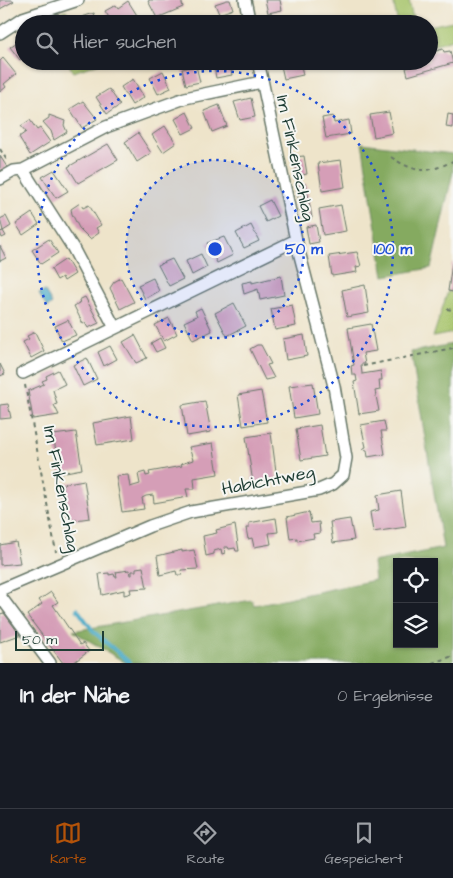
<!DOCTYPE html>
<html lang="de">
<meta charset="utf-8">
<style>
:root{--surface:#171b24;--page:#20242c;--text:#f1f3f6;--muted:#9ea1a6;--line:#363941;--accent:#b45309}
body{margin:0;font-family:"Architects Daughter",sans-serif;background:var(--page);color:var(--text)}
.controls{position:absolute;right:15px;bottom:15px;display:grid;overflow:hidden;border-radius:0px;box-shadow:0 1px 4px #0004}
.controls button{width:45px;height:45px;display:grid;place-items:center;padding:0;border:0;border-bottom:1px solid var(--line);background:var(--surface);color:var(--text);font:25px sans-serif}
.scale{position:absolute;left:15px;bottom:12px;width:89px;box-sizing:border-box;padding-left:5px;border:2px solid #1f3d34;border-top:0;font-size:14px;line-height:18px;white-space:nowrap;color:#1f3d34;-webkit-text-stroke:4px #f6f6f2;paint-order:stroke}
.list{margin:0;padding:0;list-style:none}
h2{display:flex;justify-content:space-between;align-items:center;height:65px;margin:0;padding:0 20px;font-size:21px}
h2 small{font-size:16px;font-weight:400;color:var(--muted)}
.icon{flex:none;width:28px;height:28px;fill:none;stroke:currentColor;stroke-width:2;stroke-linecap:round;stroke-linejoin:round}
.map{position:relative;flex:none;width:453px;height:663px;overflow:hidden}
.search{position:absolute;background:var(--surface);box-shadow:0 1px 4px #0004;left:15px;right:15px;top:15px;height:55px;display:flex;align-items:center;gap:12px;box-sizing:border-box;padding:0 18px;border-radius:28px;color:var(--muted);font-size:19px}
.sheet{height:145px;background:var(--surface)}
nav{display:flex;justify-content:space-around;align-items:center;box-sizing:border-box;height:70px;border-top:1px solid var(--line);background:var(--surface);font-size:14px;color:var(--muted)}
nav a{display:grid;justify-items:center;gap:2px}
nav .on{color:var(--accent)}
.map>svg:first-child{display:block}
.green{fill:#a7c46c;stroke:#638050}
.forest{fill:#85aa60;stroke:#52744a;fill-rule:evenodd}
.water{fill:#48aac7;stroke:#34747e}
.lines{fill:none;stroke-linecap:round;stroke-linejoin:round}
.stream{stroke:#48aac7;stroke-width:4}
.building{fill:#d59eb7}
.street-casing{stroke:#677768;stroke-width:14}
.path{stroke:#677768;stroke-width:2;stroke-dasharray:4 4;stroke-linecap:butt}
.street{stroke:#fff;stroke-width:11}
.ring{fill:none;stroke:#1d4ed8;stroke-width:2.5;stroke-dasharray:2.5 5}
.labels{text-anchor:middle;stroke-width:4;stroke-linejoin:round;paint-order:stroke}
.street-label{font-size:18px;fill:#1f3d34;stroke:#f6f6f2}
.centre{fill:#1d4ed8;stroke:#f6f6f2;stroke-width:2.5}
.ring-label{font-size:15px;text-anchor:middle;font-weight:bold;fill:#1d4ed8;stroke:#f6f6f2;stroke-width:4;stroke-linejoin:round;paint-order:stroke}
</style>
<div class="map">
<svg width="453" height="663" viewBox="0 0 453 663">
<rect width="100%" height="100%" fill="#f6f6f2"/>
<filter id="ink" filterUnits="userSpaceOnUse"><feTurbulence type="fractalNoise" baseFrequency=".02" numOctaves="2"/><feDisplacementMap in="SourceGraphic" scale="10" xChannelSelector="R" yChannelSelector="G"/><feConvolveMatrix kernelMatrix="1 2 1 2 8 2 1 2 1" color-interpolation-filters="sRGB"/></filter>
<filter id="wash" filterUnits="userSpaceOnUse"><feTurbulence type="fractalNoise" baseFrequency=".0096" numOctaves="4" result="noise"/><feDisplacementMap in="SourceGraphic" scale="20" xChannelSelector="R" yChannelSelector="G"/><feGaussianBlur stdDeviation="1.12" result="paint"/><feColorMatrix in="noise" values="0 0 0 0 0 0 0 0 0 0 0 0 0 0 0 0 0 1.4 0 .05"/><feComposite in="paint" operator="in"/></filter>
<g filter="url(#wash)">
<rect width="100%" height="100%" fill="#eee4ca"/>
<path class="green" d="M393,0H409L414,24H398Z
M66,10L75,24H43L40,19Z
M453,21V39L429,46V26Z
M67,61H99L100,63L73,72Z
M448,291L453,292V333L433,337Z"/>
<path class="forest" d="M362,143L453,154V172L431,268L384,276Z
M453,344V663H126L73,631L252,600L254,605L375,580L373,562L443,548L411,352ZM397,562H434V644H397Z"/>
<path class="water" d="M45,291L52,304L47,308L39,294Z"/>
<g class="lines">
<path class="stream" d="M77,609L94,632L130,663"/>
</g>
<g id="blocks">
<path class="building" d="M0,0H13L14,1L0,9Z
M150,0H181L183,7L157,18L148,1Z
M227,0H230L233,9L219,14L215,4Z
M265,0H280L282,10L268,13Z
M128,1L140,20L134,24H113L105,11L116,5L118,8Z
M94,13L97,24H84L82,17Z
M224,20L225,24H214V22Z
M24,37V57L20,60L10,47Z
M443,49L444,52L450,51L453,63L408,76L406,68L429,61V53Z
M3,58L16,74L4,84L6,87L0,92V61Z
M213,61H229L232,75L216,78Z
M280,61H300L303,75L284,79Z
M196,66L200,82L186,85L182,69Z
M163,71L171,88L158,94L150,78Z
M133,79L144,97L132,105L121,87Z
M109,89L120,105L107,114L96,97Z
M251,98L255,117L240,120L234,102Z
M83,101L97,119L82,128L70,109Z
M219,105L227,126L212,132L204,111Z
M187,112L195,128L183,134L175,119Z
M389,112L393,133L374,137L370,115Z
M448,114L453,115V128L446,127Z
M49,115L65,121L64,125L67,132L54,140L51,131L43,122L49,118Z
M333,116L334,123L349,120L351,134L326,138L322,118Z
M30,120L37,130L40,128L50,142L30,155L19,137L26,132L21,126Z
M165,126L176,143L163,152L152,135Z
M138,133L151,153L137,162L125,142Z
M108,144L118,160L78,183L68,167Z
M0,156L7,167L0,171Z
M304,156L307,174L297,176L294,157Z
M341,160L345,187L322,191L318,163Z
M54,170L68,191L56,198L42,177Z
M306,184L312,218L302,220L296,186Z
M270,200L278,216L266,222L258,206Z
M80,203L83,208L89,205L101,225L96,228L99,233L90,239L79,228L72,214L71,209Z
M341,205L346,231L323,235L319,209Z
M32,213L39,224L23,235L16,224Z
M6,216L11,226L3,231L0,219Z
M251,225L259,241L244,248L236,233Z
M316,225L319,242L309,244L306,227Z
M3,231L6,236L2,238L0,232Z
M224,237L233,255L217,263L207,243Z
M49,239L58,253L41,264L32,250Z
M0,246L6,258L0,261Z
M357,252L361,266L356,267L357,272L332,276L329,256Z
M201,254L207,267L192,275L186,261Z
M66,259L75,274L64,281L62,277L57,280L51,269Z
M172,259L183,279L169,286L158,265Z
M452,263H453V292L448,291Z
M281,276L284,295L260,300L258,289L244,294L242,283L252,281V283Z
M121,278L134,302L120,309L110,288L114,282Z
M153,278L159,291L145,299L138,285Z
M365,285L369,313L347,317L342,290Z
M85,297L99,323L88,328L85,323L83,324L74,306L80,303L79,300Z
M234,303L246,326L227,336L215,313Z
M292,305L296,326L275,330L271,309Z
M201,308L212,331L193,340L184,322L197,316L195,311Z
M169,318L177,334L164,341L155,325Z
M68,320L76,335L62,341L55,326Z
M371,324L376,351L363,353L365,364H361L362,374L381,371L382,380H379L380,390L375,391L379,411L359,414L354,382L357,381L356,375H352L351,366L354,365L348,328Z
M35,332L44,351L31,358L23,342L29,339L27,336Z
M135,335L147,358L136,363L123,342Z
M304,335L307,356L286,360L283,339Z
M160,338L165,348L156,352L151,343Z
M257,345H261L271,364L267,365L274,378L265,380L250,349Z
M110,346L117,359L104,366L98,352Z
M87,358L97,379L83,386L73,365Z
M0,364L5,374L0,376Z
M58,370L65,384L53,390L57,404L54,405L59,415L33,419L28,391L44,384L42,381L47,379L46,376Z
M313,383L318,414L294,418L289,386Z
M261,391L267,422L243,426L238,395Z
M205,401L211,432L187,436L182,405Z
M8,404L11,418L0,419V405Z
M131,416L134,439L97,445L93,423Z
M384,421L386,431H381L385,454L368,457L367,450L362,449L366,447L361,425Z
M320,425L325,456L301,460L296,429Z
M76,432L82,469L60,473L53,435Z
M271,433L277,479L253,483L246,437Z
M213,443L218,474L194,478L195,489H186L188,497L154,503L153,495L146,496L142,498L144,509L122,512L116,476L128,475L130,487L140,484L138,474L145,472L146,476L150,475L149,472L182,466L181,464L193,460L189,447Z
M84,480L90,518L68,521L62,484Z
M401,491L406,527L373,532L370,512L379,510L377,495Z
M309,512L311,523L319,522L320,533L313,534L314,538L297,541V538L290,539L287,517Z
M276,518L278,532L269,533L271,544L254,547L252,538L248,539L246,528H249V523Z
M350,519L354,540L333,543L330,522Z
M235,525L239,551H236L235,548L229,549L228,547H224L225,553L222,554L221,549L214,551V554L206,556L203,536L217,533L216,530Z
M16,542L20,563L0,565V545Z
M182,550V552L194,550L198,569L181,570L182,575H177L176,571L160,575L157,556Z
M143,567L147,588L130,589L131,593L128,594L124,595V590L102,595L99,574L109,573V575L114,574L115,577H117L116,572L129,570L130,575H132V571H136V568Z
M51,592L58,602L53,605L80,645L83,643L89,651L73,663H63L27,615L42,604L39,600Z
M4,613L20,635L0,642V614Z"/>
</g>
</g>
<g filter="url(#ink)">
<use href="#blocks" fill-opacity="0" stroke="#677768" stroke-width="1"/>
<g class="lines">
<g class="street-casing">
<path id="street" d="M245,0L250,24
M0,33L23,18L78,0
M23,170L106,127L185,98L262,82
M0,179L14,171L23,170L73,248L115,328
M23,373L296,240
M0,590L150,526L191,512L319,490L333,484L343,475L346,458L334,386L296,240L258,61
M0,596L50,663"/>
</g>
<path class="path" d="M0,149L8,162
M391,157C415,173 427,174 453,161
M447,309L453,310
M363,366L453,348
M25,385L56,552
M432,663L453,656"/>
<use href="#street" class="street"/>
</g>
</g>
<circle cx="215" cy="249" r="89" fill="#1d4ed8" fill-opacity=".12"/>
<g class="ring">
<circle cx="215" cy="249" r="89"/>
<circle cx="215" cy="249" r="178"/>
</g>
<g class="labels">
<g class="street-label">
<text transform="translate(296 158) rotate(78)" y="6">Im Finkenschlag</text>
<text transform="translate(268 480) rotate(-11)" y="6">Habichtweg</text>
<text transform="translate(62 489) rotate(79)" y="6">Im Finkenschlag</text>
</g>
</g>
<circle cx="215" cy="249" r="8" class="centre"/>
<g class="ring-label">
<text x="304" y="254">50 m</text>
<text x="393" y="254">100 m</text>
</g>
</svg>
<div class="controls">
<button><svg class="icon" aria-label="locate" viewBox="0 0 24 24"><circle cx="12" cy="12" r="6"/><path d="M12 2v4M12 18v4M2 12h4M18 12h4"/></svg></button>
<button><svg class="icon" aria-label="layers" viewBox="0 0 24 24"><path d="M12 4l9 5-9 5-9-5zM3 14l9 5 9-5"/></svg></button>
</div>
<div class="scale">50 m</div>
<div class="search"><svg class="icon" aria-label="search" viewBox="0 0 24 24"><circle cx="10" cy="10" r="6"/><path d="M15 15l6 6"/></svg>Hier suchen</div>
</div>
<section class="sheet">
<h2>In der Nähe<small>0 Ergebnisse</small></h2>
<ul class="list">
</ul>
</section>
<nav>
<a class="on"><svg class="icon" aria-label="map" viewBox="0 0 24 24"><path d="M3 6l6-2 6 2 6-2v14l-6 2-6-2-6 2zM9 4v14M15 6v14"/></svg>Karte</a>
<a><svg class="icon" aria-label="directions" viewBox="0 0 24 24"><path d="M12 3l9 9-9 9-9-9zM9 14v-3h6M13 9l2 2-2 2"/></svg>Route</a>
<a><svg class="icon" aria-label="saved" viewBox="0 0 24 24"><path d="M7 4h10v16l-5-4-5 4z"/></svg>Gespeichert</a>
</nav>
